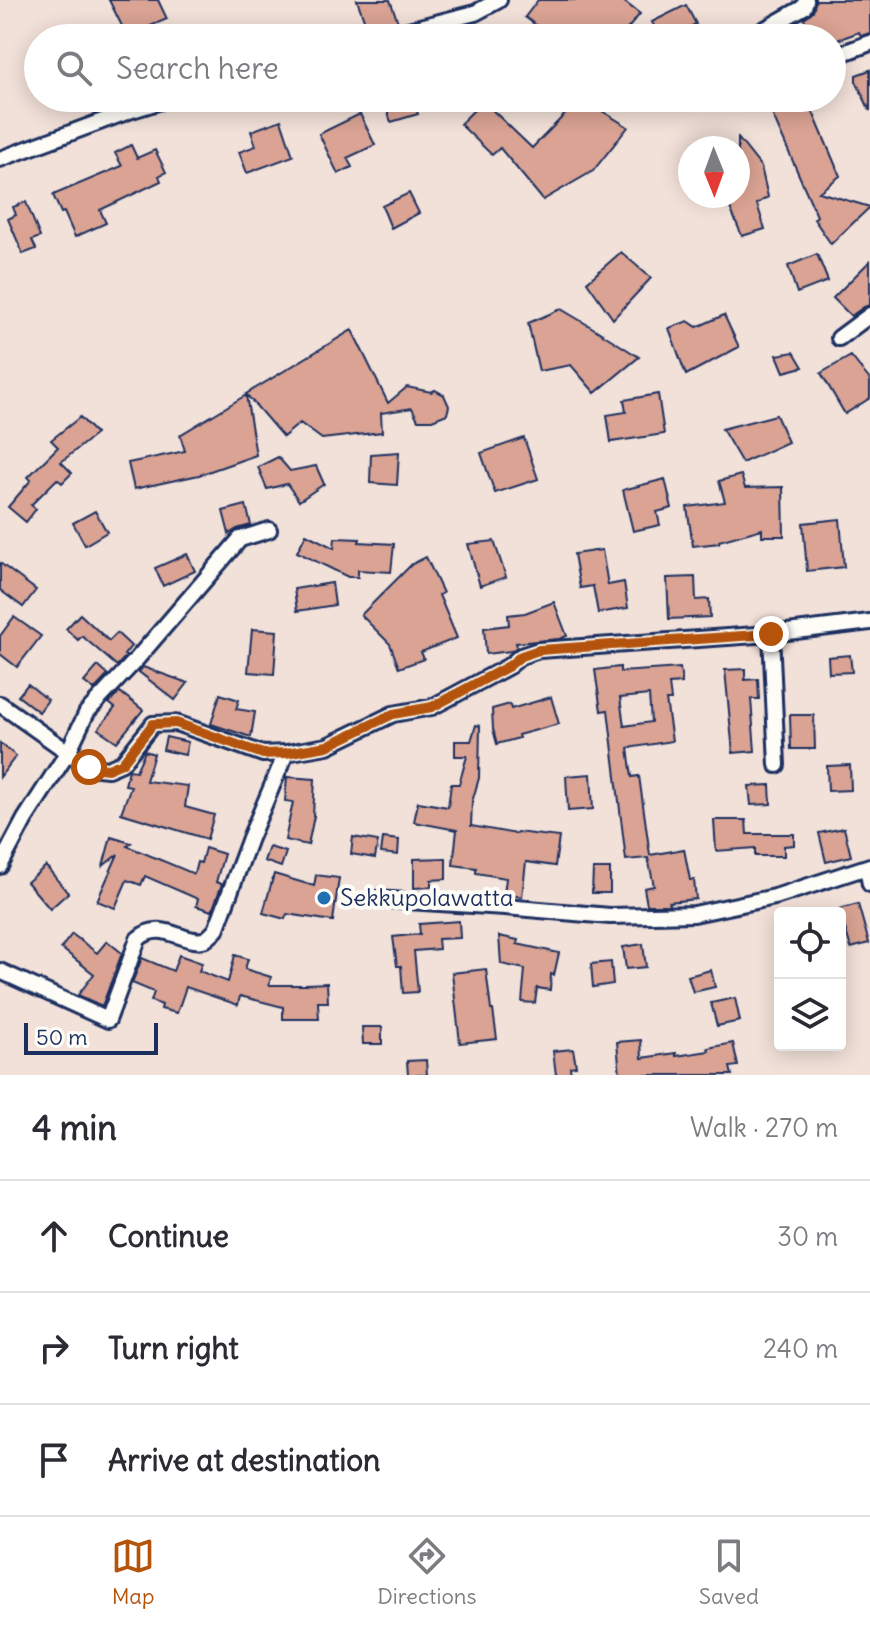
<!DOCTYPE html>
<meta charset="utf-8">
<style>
:root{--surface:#fff;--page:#f7f7f7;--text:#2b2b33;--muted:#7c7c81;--line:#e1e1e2;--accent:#b45309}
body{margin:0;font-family:Delius,sans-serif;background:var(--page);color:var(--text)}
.controls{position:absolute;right:24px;bottom:24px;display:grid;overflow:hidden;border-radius:8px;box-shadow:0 4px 20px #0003}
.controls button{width:72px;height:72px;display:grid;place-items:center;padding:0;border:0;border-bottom:2px solid var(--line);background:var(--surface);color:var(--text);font:40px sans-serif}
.compass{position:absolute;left:678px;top:136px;width:72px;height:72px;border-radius:50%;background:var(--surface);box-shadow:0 4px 20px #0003;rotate:179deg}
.scale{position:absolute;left:24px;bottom:20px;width:134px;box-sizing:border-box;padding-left:8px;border:4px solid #1b2f5e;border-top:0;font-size:22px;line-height:28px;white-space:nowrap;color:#1b2f5e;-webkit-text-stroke:6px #fdfcf7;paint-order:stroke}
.stop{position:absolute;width:24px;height:24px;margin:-18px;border:6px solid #b45309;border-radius:50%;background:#fff}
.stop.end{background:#b45309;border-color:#fff;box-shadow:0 2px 8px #0008}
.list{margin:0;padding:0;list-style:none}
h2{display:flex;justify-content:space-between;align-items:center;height:104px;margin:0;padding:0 32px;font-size:34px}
h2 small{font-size:26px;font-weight:400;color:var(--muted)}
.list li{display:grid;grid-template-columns:52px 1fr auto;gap:24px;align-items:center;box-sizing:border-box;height:112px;padding:0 32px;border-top:2px solid var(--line)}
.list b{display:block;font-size:30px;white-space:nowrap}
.list em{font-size:26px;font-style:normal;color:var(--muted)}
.icon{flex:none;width:44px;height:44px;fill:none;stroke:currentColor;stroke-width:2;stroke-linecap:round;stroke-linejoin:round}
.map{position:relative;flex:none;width:870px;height:1075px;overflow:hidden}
.search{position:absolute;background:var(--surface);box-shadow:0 4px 20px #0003;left:24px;right:24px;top:24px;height:88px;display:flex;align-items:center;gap:20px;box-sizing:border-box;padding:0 28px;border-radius:44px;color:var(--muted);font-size:30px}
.sheet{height:440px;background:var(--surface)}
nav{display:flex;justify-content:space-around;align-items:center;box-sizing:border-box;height:112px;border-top:2px solid var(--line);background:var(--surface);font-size:22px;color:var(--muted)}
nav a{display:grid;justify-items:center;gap:4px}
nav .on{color:var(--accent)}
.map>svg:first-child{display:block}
.building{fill:#daa393;stroke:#1b2f5e;stroke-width:2;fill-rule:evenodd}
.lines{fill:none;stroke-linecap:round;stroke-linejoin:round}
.minor-casing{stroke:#1b2f5e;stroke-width:20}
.minor{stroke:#fdfcf7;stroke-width:14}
.route{stroke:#b45309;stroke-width:10}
.poi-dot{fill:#1f6fb2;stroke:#fdfcf7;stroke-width:3}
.labels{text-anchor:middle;stroke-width:8;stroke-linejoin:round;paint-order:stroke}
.poi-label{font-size:24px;fill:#1b2f5e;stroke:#fdfcf7;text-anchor:start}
</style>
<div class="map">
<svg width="870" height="1075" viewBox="0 0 870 1075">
<rect width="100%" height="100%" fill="#f2e1d9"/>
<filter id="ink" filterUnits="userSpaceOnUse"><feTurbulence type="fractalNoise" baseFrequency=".0125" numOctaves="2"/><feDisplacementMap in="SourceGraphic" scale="16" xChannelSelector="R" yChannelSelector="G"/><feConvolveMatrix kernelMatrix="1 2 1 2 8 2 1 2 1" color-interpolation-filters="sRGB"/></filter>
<g filter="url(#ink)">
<path class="building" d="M109,0H158L167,19L127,36Z
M357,0H390L398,22L375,28L369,33Z
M538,0H622L640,14L620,38H553L525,17Z
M816,0H870V33L861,36L859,32L832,42V38H812L804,18L813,11Z
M686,5L696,24L667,38H660L652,22Z
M870,70V111L856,81V75Z
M383,98H413L418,114L391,122Z
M581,98L628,127L593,171L543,200L500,148L492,155L460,124L483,101L532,148Z
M765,98H807L840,176L819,192L870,207L831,244L814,219L817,216Z
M360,114L375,145L347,158L352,167L338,174L319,134Z
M281,120L293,156L247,173L239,152L256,146L251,131Z
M738,138L761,167L768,197L757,204L765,229L742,236L725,196H738Z
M131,145L137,158L155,150L166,172L159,176L161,181L100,210L106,223L75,237L64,212L61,213L53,195L122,166L115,153Z
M409,193L419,213L391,228L382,206Z
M26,202L40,237L32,240L36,249L23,254L8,219L16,215L13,207Z
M621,252L651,278L613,319L587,282Z
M817,254L828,281L797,293L788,266Z
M870,261V305L864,307L851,316L833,298Z
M561,309L593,328L639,357L595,393L571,365L539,371L528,323Z
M724,315L739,347L686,375L669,328L688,321L697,327Z
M352,330L388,403L407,387L431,392L435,390L444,395L449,406L447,414L432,420H418L412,408L381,413L382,432L322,439L300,423L283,437L246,394Z
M794,352L803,367L784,372L777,355Z
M851,356L870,380V398L845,414L821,373Z
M658,394L664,434L611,442L607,415L626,412L624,400Z
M246,395L256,455L199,475L134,489L128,463L185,451L180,435Z
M776,415L788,442L742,463L722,429Z
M80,417L96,434L61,462L72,473L62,483L57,479L31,505L36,509L26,522L8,507L31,480L28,477L58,447L51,440Z
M524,438L538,479L495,493L481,453Z
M399,452L397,485L370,483L371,454Z
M278,457L290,471L316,466L324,484L299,501L287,484L267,489L258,467Z
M741,475L745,488L783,487L784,536H762V529L719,541V543L693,546L687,507L725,502L719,481Z
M665,479L672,508L657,512L660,525L633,531L623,490Z
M246,505L251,525L237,529L229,534L223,511Z
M95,511L107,532L85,545L73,523Z
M840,519L844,567L807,571L803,523Z
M306,534L334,548L335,538L360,539L359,542L394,544L391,572L358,570V577H348L297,552Z
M494,541L506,577L480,586L468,544Z
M602,550L608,585L624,582L628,608L598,613L593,586L580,588L574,554Z
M187,554L195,571L163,586L155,568Z
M426,557L443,593L439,595L457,638L421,652L424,659L399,668L390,644L361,615L412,564Z
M0,563L36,590L23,607L0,590Z
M695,577L696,600L709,599L710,617L669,619L667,578Z
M332,583L335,605L297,611L294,589Z
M554,602L567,636L559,639L516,643L517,647L511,651L486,654L484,628L509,625L508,615L525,613Z
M80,614L109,641L117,633L131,646L124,655L126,656L117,666L82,636L78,640L66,629Z
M14,617L41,636L17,667L0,654V636Z
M252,629L277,631L274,674L248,672Z
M850,655L852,672L829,673L828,657Z
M98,666L108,675L94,690L84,682Z
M143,667L188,683L175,700L139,672Z
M620,667V672L680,668L682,683L669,684L671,700H666L672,741L628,748L632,777L639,776L650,855L684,849L690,880H694L696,899L669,902V905H647L644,888L654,886L648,858L626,860L608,710L601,711L595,670ZM649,695L651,722L624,726L620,698Z
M745,669V680L758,679L759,699H751L755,751L733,753L725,670Z
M28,684L48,700L39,712L18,696Z
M120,692L143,710L117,742L98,729L115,708L109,703Z
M220,694L239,700L236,709L255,712L251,737L211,724Z
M551,697L559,724L518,735L519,738L497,744L493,729L492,709L510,704L511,709Z
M790,715H814L815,749H791Z
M476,725L480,726L479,778L472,802L471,826L516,834L517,832L559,837L555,866L526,862L522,897L504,894L506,878L476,873V868L453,865L457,830L414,822L418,802L448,807L451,784H459L467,756H455V741H471Z
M166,737L188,742L185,755L163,750Z
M0,743L16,756L0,777Z
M145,751L154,754L146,781L188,786L185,807L214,815L207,839L121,813L131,786L125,785L129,770L136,771Z
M850,765L851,790L828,791L827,766Z
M591,774L593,809L568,811L566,776Z
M287,777L315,779L313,816H314L308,845L285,840L293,802L285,801Z
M770,785L771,804L751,805L749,786Z
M714,820H746L747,834H794V845L784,846V856H755V848L716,851Z
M844,828L851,856L826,862L819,833Z
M111,837L131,843L127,846L194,874L197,862L201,863L205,848L224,854L216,882L222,884L212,911L196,906L198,899L145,876L141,885L127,880L115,908L97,901L118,854L103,866Z
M353,837L378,841L375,858L351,854Z
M383,838L399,840L398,855L381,853Z
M269,847L286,852L281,867L264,861Z
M446,858V879L431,880V887L414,888V859Z
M46,866L68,893L50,909L27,882Z
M593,869H610V893H592Z
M274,874L314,886L316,875L339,878L333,921L287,914L285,919L263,913Z
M858,904L869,943L851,948L839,909Z
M459,921L460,938L438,939L439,949L414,951L418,992L403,993L401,966H397L393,937L420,934L419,924Z
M72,934L97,953L107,941L122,953L102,1006L78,995L94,974L61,948Z
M499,936L518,940L517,944L559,953L554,975L551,974L550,990L537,988L535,1003L522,1002L525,969L501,964Z
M643,944L646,967L626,969L623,947Z
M179,955L202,963L199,971L228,982L235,955L248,959L245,969L271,977L269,985H306V984L327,983L328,1002H318L319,1019H283V1007L240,996L238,1005L186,987L177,1013L161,1009L162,1005L151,1001L154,992L132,983L142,958L173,971Z
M611,962L613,984L593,987L591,964Z
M486,969L491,1010H493L497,1039L460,1043L452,973Z
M711,970L715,987L693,992L688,976Z
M735,998L740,1021L717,1026L711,1003Z
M362,1027H382V1044H363Z
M641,1040L642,1058L676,1053V1056L709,1051L708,1048L733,1043L738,1066L730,1067L732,1075H620L617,1042Z
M573,1049L576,1066L570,1067L571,1075H556L553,1051Z
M426,1060L427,1075H408L407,1061Z"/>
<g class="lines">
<g class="minor-casing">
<path id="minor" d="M753,36L804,7L806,0
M377,38L475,13L499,0
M832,57L870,43
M0,159L132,110L171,98
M839,338L870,315
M771,634L777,765
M0,704L89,767L108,769L122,763L153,724L176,723L263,754L286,753L327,746L393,714L432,707L509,666L521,656L539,650L771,634L870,622
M0,866L25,819L68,752L87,712L135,661L240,539L269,530
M867,867L870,884
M375,899L505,907L610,916L694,914L775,897L870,866
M0,971L108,1020L138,939C162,917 186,947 206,939C208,938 214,932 216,930L250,838L286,753"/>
</g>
<use href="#minor" class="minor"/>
</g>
</g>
<g class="lines" filter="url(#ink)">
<path class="route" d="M89,767L108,769L122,763L153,724L176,723L263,754L286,753L327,746L393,714L432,707L509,666L521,656L539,650L771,634"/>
</g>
<circle class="poi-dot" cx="324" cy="898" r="8"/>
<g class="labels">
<g class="poi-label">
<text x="340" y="906">Sekkupolawatta</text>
</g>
</g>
</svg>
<div class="controls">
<button><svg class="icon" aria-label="locate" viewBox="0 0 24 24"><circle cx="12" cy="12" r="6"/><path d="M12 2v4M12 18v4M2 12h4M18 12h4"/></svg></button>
<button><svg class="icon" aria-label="layers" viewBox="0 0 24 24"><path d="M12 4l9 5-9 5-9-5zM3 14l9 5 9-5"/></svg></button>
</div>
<svg class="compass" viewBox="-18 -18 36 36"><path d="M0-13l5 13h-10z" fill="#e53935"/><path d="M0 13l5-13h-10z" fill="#7c7c81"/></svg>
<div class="scale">50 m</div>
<div class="stop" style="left:89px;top:767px"></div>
<div class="stop end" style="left:771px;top:634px"></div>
<div class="search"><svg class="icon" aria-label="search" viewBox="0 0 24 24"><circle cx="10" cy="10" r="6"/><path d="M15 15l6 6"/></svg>Search here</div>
</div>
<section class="sheet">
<h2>4 min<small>Walk · 270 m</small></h2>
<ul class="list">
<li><svg class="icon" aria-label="ahead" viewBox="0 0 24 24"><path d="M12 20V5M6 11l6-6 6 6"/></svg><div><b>Continue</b></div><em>30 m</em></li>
<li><svg class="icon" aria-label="right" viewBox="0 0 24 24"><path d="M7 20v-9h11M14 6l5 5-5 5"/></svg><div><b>Turn right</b></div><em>240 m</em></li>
<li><svg class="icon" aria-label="arrive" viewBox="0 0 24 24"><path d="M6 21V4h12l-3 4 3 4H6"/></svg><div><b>Arrive at destination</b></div></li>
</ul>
</section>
<nav>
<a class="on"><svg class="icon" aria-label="map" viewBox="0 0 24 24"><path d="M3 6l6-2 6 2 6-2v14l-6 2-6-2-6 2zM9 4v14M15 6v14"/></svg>Map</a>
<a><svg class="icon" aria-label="directions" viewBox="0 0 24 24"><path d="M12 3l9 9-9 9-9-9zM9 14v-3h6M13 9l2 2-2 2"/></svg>Directions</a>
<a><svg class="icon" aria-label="saved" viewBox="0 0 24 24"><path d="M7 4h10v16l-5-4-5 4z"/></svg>Saved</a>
</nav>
